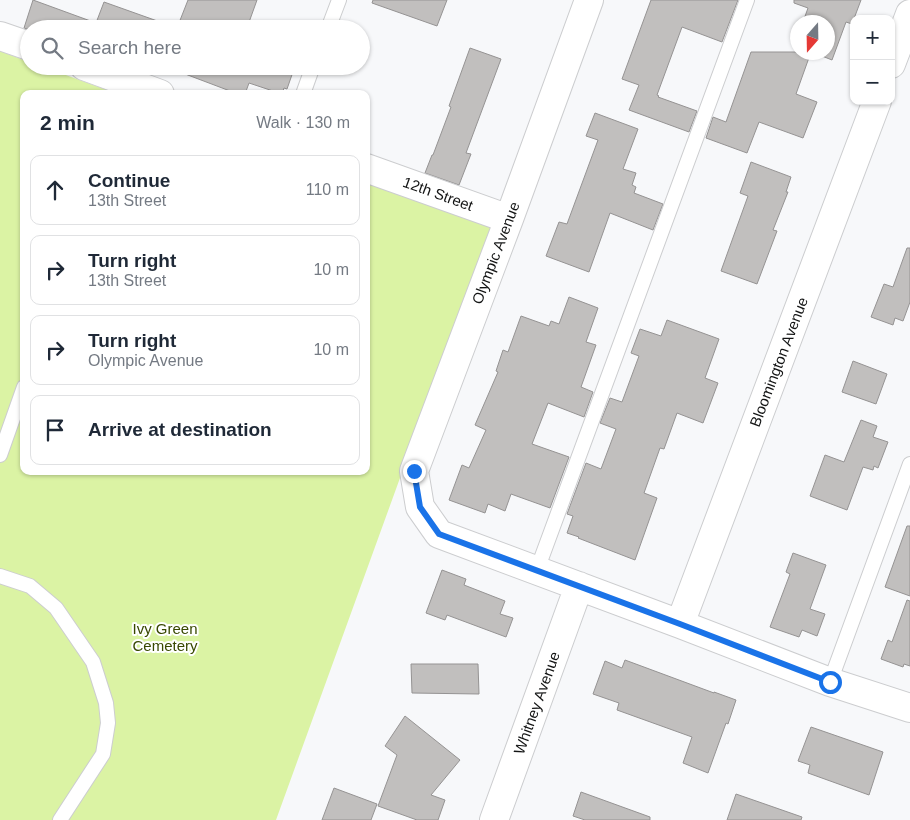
<!DOCTYPE html>
<meta charset="utf-8">
<style>
:root{--surface:#fff;--page:#f2f2f3;--text:#1f2937;--muted:#747a83;--line:#e0e1e3}
body{margin:0;font-family:Helvetica,sans-serif;background:var(--page);color:var(--text)}
.controls{position:absolute;right:15px;top:15px;display:grid;overflow:hidden;border-radius:10px;box-shadow:0 1px 4px #0004}
.controls button{width:45px;height:45px;display:grid;place-items:center;padding:0;border:0;border-bottom:1px solid var(--line);background:var(--surface);color:var(--text);font:25px sans-serif}
.compass{position:absolute;left:790px;top:15px;width:45px;height:45px;border-radius:50%;background:var(--surface);box-shadow:0 1px 4px #0004;rotate:200deg}
.stop{position:absolute;width:15px;height:15px;margin:-11px;border:4px solid #1a73e8;border-radius:50%;background:#fff}
.stop.end{background:#1a73e8;border-color:#fff;box-shadow:0 1px 5px #0008}
.list{margin:0;padding:0;list-style:none}
h2{display:flex;justify-content:space-between;align-items:center;height:65px;margin:0;padding:0 20px;font-size:21px}
h2 small{font-size:16px;font-weight:400;color:var(--muted)}
.list li{display:grid;grid-template-columns:32px 1fr auto;gap:15px;align-items:center;box-sizing:border-box;height:70px;margin:0 10px 10px;padding:0 10px;border:1px solid var(--line);border-radius:10px}
.list b{display:block;font-size:19px;white-space:nowrap}
.list p{margin:0;font-size:16px;white-space:nowrap;color:var(--muted)}
.list em{font-size:16px;font-style:normal;color:var(--muted)}
.icon{flex:none;width:28px;height:28px;fill:none;stroke:currentColor;stroke-width:2;stroke-linecap:round;stroke-linejoin:round}
.map{position:relative;flex:none;width:910px;height:820px;overflow:hidden}
.search{position:absolute;background:var(--surface);box-shadow:0 1px 4px #0004;left:20px;top:20px;width:350px;height:55px;display:flex;align-items:center;gap:12px;box-sizing:border-box;padding:0 18px;border-radius:28px;color:var(--muted);font-size:19px}
.panel{position:absolute;background:var(--surface);box-shadow:0 1px 4px #0004;left:20px;top:90px;width:350px;height:385px;border-radius:10px}
.map>svg:first-child{display:block}
.green{fill:#dbf3a4}
.building{fill:#c1bfbe;stroke:#959393}
.lines{fill:none;stroke-linecap:round;stroke-linejoin:round}
.lane-casing{stroke:#cccdcf;stroke-width:16}
.street-casing{stroke:#cccdcf;stroke-width:30}
.lane{stroke:#fff;stroke-width:14}
.street{stroke:#fff;stroke-width:28}
.route{stroke:#1a73e8;stroke-width:6}
.labels{text-anchor:middle;stroke-width:4;stroke-linejoin:round;paint-order:stroke}
.street-label{font-size:15px;fill:#131414;stroke:#fff}
.park-label{font-size:15px;fill:#384800;stroke:#fff}
</style>
<div class="map">
<svg width="910" height="820" viewBox="0 0 910 820">
<rect width="100%" height="100%" fill="#f7f8fa"/>
<path class="green" d="M0,51L29,62V66H41L118,94H24V471H366V182L491,227L276,820H0Z"/>
<path class="building" d="M33,0L96,23L104,2L177,28L188,0H257L248,25L259,28L27,29L24,28Z
M373,0H447L437,26L372,3Z
M651,0H738L722,42L682,27L657,95L659,96L658,97L697,111L689,132L629,110L639,85L622,79Z
M794,0H861L852,24L846,22L832,60L812,52H828V22H803L808,8L794,3Z
M470,48L501,59L466,153L471,154L459,185L425,173L432,155H433L451,107L449,106Z
M751,52H811L796,94L817,102L803,138L759,122L747,153L706,138L713,117L726,122Z
M164,66H295L287,89L284,88L282,94L249,83L245,94H238Z
M595,113L638,129L623,169L636,173L632,185L636,187L634,193L663,204L653,230L610,213L589,272L546,256L559,222L567,224L598,140L586,136Z
M751,162L791,177L786,192H788L773,230L777,231L757,284L721,271L748,196L740,193Z
M907,248H910V302L903,321L895,318L893,325L871,317L884,284L893,287Z
M569,297L598,308L586,342L596,345L581,387L593,392L584,417L548,403L532,444L569,457L550,508L511,494L505,511L488,504L485,513L449,500L462,465L469,468L486,430L475,425L498,372L496,371L503,350L508,352L521,316L549,326L551,321L559,324Z
M667,320L719,339L705,378L718,383L703,423L677,413L664,449L660,448L644,493L657,498L635,560L578,538L579,537L567,533L573,516L567,514L586,463L601,469L616,429L600,423L610,398L622,402L639,356L631,353L640,329L661,336Z
M853,361L887,374L876,404L842,392Z
M861,420L877,426L873,437L888,442L878,468L874,466L873,470L863,467L847,510L810,496L825,455L844,462Z
M907,526H910V596L885,587Z
M793,553L826,565L810,609L825,614L817,636L802,630L799,637L770,627L790,574L786,572Z
M442,570L466,579L464,585L505,601L500,614L513,618L506,637L447,615L445,620L426,613Z
M907,600L910,601V666L904,664L903,667L881,659L888,640L892,642Z
M625,660L714,693V692L736,700L728,724L726,723L708,773L683,763L692,737L617,710L619,703L593,694L605,661L622,668Z
M411,664H478L479,694L412,693Z
M405,716L460,760L431,795L445,800L438,820H417L378,806L397,755L385,746Z
M811,727L883,752L869,795L808,773L810,765L798,761Z
M334,788L377,804L371,820H322Z
M581,792L650,817V820H585L573,816Z
M736,794L802,817L801,820H727Z"/>
<g class="lines">
<g class="lane-casing">
<path id="lane" d="M328,29L339,0
M303,94L313,66
M0,455L24,387
M537,570L747,0
M0,576L30,586L56,608L93,662L106,703L108,723L103,754L60,820
M830,682L910,464"/>
</g>
<g class="street-casing">
<path id="street" d="M589,0L509,219L414,471L420,507L439,534L680,624L830,682L910,708
M0,36L29,46
M891,64L910,14
M84,66L160,94
M366,168L509,219
M680,624L877,101
M494,820L579,586"/>
</g>
<use href="#lane" class="lane"/>
<use href="#street" class="street"/>
</g>
<g class="lines">
<path class="route" d="M414,471L420,507L439,534L680,624L830,682"/>
</g>
<g class="labels">
<g class="street-label">
<text transform="translate(438 194) rotate(20)" y="5">12th Street</text>
<text transform="translate(496 253) rotate(-69)" y="5">Olympic Avenue</text>
<text transform="translate(779 362) rotate(-69)" y="5">Bloomington Avenue</text>
<text transform="translate(537 703) rotate(-70)" y="5">Whitney Avenue</text>
</g>
<g class="park-label">
<text x="165" y="634">Ivy Green<tspan x="165" dy="17">Cemetery</tspan></text>
</g>
</g>
</svg>
<div class="controls">
<button>+</button>
<button>−</button>
</div>
<svg class="compass" viewBox="-18 -18 36 36"><path d="M0-13l5 13h-10z" fill="#e53935"/><path d="M0 13l5-13h-10z" fill="#747a83"/></svg>
<div class="stop" style="left:830px;top:682px"></div>
<div class="stop end" style="left:414px;top:471px"></div>
<div class="search"><svg class="icon" aria-label="search" viewBox="0 0 24 24"><circle cx="10" cy="10" r="6"/><path d="M15 15l6 6"/></svg>Search here</div>
<section class="panel">
<h2>2 min<small>Walk · 130 m</small></h2>
<ul class="list">
<li><svg class="icon" aria-label="ahead" viewBox="0 0 24 24"><path d="M12 20V5M6 11l6-6 6 6"/></svg><div><b>Continue</b><p>13th Street</p></div><em>110 m</em></li>
<li><svg class="icon" aria-label="right" viewBox="0 0 24 24"><path d="M7 20v-9h11M14 6l5 5-5 5"/></svg><div><b>Turn right</b><p>13th Street</p></div><em>10 m</em></li>
<li><svg class="icon" aria-label="right" viewBox="0 0 24 24"><path d="M7 20v-9h11M14 6l5 5-5 5"/></svg><div><b>Turn right</b><p>Olympic Avenue</p></div><em>10 m</em></li>
<li><svg class="icon" aria-label="arrive" viewBox="0 0 24 24"><path d="M6 21V4h12l-3 4 3 4H6"/></svg><div><b>Arrive at destination</b></div></li>
</ul>
</section>
</div>
